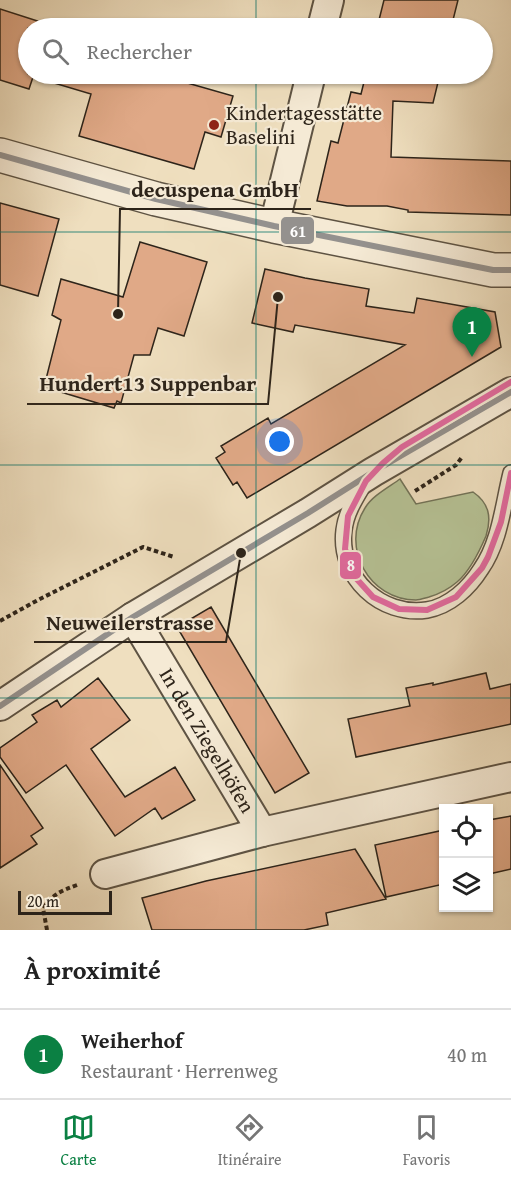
<!DOCTYPE html>
<html lang="fr">
<meta charset="utf-8">
<style>
:root{--surface:#fff;--page:#f2f2f2;--text:#222;--muted:#767676;--line:#e0e0e0;--accent:#0b8043}
body{margin:0;font-family:"Gentium Book Plus",serif;background:var(--page);color:var(--text)}
.controls{position:absolute;right:18px;bottom:18px;display:grid;overflow:hidden;border-radius:0px;box-shadow:0 2px 4px #0004}
.controls button{width:54px;height:54px;display:grid;place-items:center;padding:0;border:0;border-bottom:2px solid var(--line);background:var(--surface);color:var(--text);font:30px sans-serif}
.scale{position:absolute;left:18px;bottom:15px;width:94px;box-sizing:border-box;padding-left:6px;border:3px solid #2d241a;border-top:0;font-size:16px;line-height:21px;white-space:nowrap;color:#2d241a;-webkit-text-stroke:4px #f5ead5;paint-order:stroke}
.you{position:absolute;left:280px;top:442px;width:21px;height:21px;margin:-15px;border:4px solid #fff;border-radius:50%;background:#1a73e8;box-shadow:0 0 0 9px #1a73e833}
.badge{display:grid;place-items:center;width:39px;height:39px;border-radius:50%;background:var(--accent);color:#fff;font-size:20px;font-weight:700}
.pin{position:absolute;translate:-50% -50px;filter:drop-shadow(0 2px 3px #0008)}
.pin::after{content:'';position:absolute;top:32px;width:21px;height:18px;background:inherit;clip-path:polygon(0 0,100% 0,50% 100%)}
.list{margin:0;padding:0;list-style:none}
h2{display:flex;justify-content:space-between;align-items:center;height:78px;margin:0;padding:0 24px;font-size:26px}
h2 small{font-size:20px;font-weight:400;color:var(--muted)}
.list li{display:grid;grid-template-columns:39px 1fr auto;gap:18px;align-items:center;box-sizing:border-box;height:90px;padding:0 24px;border-top:2px solid var(--line)}
.list b{display:block;font-size:22px;white-space:nowrap}
.list p{margin:0;font-size:20px;white-space:nowrap;color:var(--muted)}
.list em{font-size:20px;font-style:normal;color:var(--muted)}
.icon{flex:none;width:33px;height:33px;fill:none;stroke:currentColor;stroke-width:2;stroke-linecap:round;stroke-linejoin:round}
.map{position:relative;flex:none;width:511px;height:930px;overflow:hidden}
.search{position:absolute;background:var(--surface);box-shadow:0 2px 4px #0004;left:18px;right:18px;top:18px;height:66px;display:flex;align-items:center;gap:15px;box-sizing:border-box;padding:0 21px;border-radius:33px;color:var(--muted);font-size:22px}
.sheet{height:168px;background:var(--surface)}
nav{display:flex;justify-content:space-around;align-items:center;box-sizing:border-box;height:84px;border-top:2px solid var(--line);background:var(--surface);font-size:16px;color:var(--muted)}
nav a{display:grid;justify-items:center;gap:3px}
nav .on{color:var(--accent)}
.map>svg:first-child{display:block}
.green{fill:#b6c295;stroke:#727358;stroke-width:1.5}
.building{fill:#e0a987;stroke:#2d241a;stroke-width:1.5}
.lines{fill:none;stroke-linecap:round;stroke-linejoin:round}
.service-casing{stroke:#5e5343;stroke-width:18}
.minor-casing{stroke:#5e5343;stroke-width:32}
.tertiary-casing{stroke:#5e5343;stroke-width:36}
.path{stroke:#2d241a;stroke-width:4;stroke-dasharray:4.5 3;stroke-linecap:butt}
.service{stroke:#f5ead5;stroke-width:15}
.minor{stroke:#f5ead5;stroke-width:28}
.tertiary{stroke:#f5ead5;stroke-width:33}
.bus-1-casing{stroke:#f5ead5;stroke-width:10}
.bus-1{stroke:#94918e;stroke-width:6}
.tram-1-casing{stroke:#f5ead5;stroke-width:10}
.tram-1{stroke:#e36aa0;stroke-width:6}
.grid{fill:none;stroke:#0f766e;stroke-width:1.5;stroke-opacity:0.55}
.poi-dot{fill:#8f2418;stroke:#f5ead5;stroke-width:2}
.labels{text-anchor:middle;stroke-width:4.5;stroke-linejoin:round;paint-order:stroke}
.poi-label{font-size:21px;fill:#2d241a;stroke:#f5ead5;text-anchor:start}
.street-label{font-size:21px;fill:#2d241a;stroke:#f5ead5}
.leader{fill:none;stroke:#2d241a;stroke-width:2}
.callout-dot{fill:#2d241a;stroke:#f5ead5;stroke-width:2}
.callout-label{font-size:22px;text-anchor:middle;font-weight:bold;fill:#2d241a;stroke:#f5ead5;stroke-width:4.5;stroke-linejoin:round;paint-order:stroke}
.line-badge{stroke:#f5ead5;stroke-width:2}
.badge-label{font-size:16px;text-anchor:middle;font-weight:bold;fill:#fff}
</style>
<div class="map">
<svg width="511" height="930" viewBox="0 0 511 930">
<rect width="100%" height="100%" fill="#efdfbf"/>
<filter id="stains"><feTurbulence type="fractalNoise" baseFrequency=".00333" numOctaves="4"/><feColorMatrix values="0 0 0 0 .2 0 0 0 0 .09 0 0 0 0 .02 0 0 0 .5 -.17"/></filter>
<radialGradient id="worn" r=".72"><stop offset=".6" stop-color="#630" stop-opacity="0"/><stop offset="1" stop-color="#630" stop-opacity=".3"/></radialGradient>
<path class="green" d="M400,479L416,504L473,492C489,503 492,517 486,536C480,550 469,572 457,582C449,589 439,594 429,597C425,598 420,600 416,600C369,600 340,547 365,508C372,496 389,487 400,479Z"/>
<path class="building" d="M384,0H458L451,28H377Z
M0,9L50,25L49,28H28V74H34L29,89L0,80Z
M45,74H156L233,96L221,137L205,132L194,169L79,136L91,94L44,80Z
M366,74H440L433,103L393,101L391,157L511,161V215L408,212V210L387,206H347L317,201L331,141L338,143L351,92L361,94Z
M0,203L59,219L38,296L0,285Z
M140,242L207,262L184,336L158,328L150,355H134L121,403L117,401L114,408L44,387L61,320L52,315L61,279L123,297Z
M265,269L305,278L369,289L366,306L414,313L417,298L495,312L501,347L247,498L237,482L233,485L216,458L225,452L221,446L268,418L271,424L405,345L295,325L293,332L252,323Z
M211,607L309,773L275,793L177,627Z
M486,673L490,689L511,684V724L356,757L348,719L410,706L406,688L433,683V685Z
M98,678L130,720L91,749L125,797L175,767L195,800L162,819L155,808L115,836L66,765L26,793L0,757V748L37,722L32,715L57,700L61,707Z
M0,765L43,828L31,836L37,844L0,868Z
M511,816V869L489,874V820Z
M444,830V884L386,897L375,845Z
M355,849L386,899L326,913L328,925L304,930H152L142,898L206,881Z"/>
<g class="lines">
<g class="service-casing">
<path id="service" d="M364,484C355,499 346,513 344,530C338,577 381,617 427,610C450,606 469,588 481,569C500,542 503,505 511,473"/>
</g>
<g class="minor-casing">
<g id="minor">
<path d="M322,28L329,0"/>
<path d="M274,226L311,74"/>
<path id="s1" d="M133,617L262,832"/>
<path d="M0,706L133,617L308,513L373,472L511,392"/>
<path d="M105,874L262,832L511,777"/>
</g>
</g>
<g class="tertiary-casing">
<path id="tertiary" d="M0,155L156,199L274,226L493,270H511"/>
</g>
<path class="path" d="M415,491L456,465L463,456
M0,621L38,600L143,547L174,557
M47,930L43,908C53,894 61,891 77,885"/>
<use href="#service" class="service"/>
<use href="#minor" class="minor"/>
<use href="#tertiary" class="tertiary"/>
<g class="bus-1-casing">
<path id="bus-1" d="M0,155L156,199L274,226L493,270H511
M0,706L133,617L308,513L373,472L511,392"/>
</g>
<use href="#bus-1" class="bus-1"/>
<g class="tram-1-casing">
<path id="tram-1" d="M511,382L402,447L383,463L366,481L348,516L345,549L354,576L373,597L399,609L427,610L456,597L482,568L488,557L501,522L511,473"/>
</g>
<use href="#tram-1" class="tram-1"/>
</g>
<path class="grid" d="M256,0V28M256,74V930M0,232H511M0,465H511M0,698H511"/>
<circle class="poi-dot" cx="214" cy="125" r="6"/>
<g class="labels">
<g class="poi-label">
<text x="226" y="120">Kindertagesstätte<tspan x="226" dy="24">Baselini</tspan></text>
</g>
<g class="street-label">
<text dy="7" stroke="none"><textPath href="#s1" startOffset="144">In den Ziegelhöfen</textPath></text>
</g>
</g>
<path class="leader" d="M118 314L120 209H311M278 297L268 404H27M241 553L226 642H34"/>
<g class="callout-dot">
<circle cx="118" cy="314" r="6"/>
<circle cx="278" cy="297" r="6"/>
<circle cx="241" cy="553" r="6"/>
</g>
<g class="callout-label">
<text x="215" y="197">decuspena GmbH</text>
<text x="148" y="391">Hundert13 Suppenbar</text>
<text x="130" y="630">Neuweilerstrasse</text>
</g>
<g class="line-badge">
<rect x="280" y="216" width="35" height="29" rx="6" fill="#94918e"/>
<rect x="339" y="551" width="23" height="29" rx="6" fill="#e36aa0"/>
</g>
<g class="badge-label">
<text x="298" y="237">61</text>
<text x="351" y="571">8</text>
</g>
<rect width="100%" height="100%" filter="url(#stains)"/>
<rect width="100%" height="100%" fill="url(#worn)"/>
</svg>
<div class="controls">
<button><svg class="icon" aria-label="locate" viewBox="0 0 24 24"><circle cx="12" cy="12" r="6"/><path d="M12 2v4M12 18v4M2 12h4M18 12h4"/></svg></button>
<button><svg class="icon" aria-label="layers" viewBox="0 0 24 24"><path d="M12 4l9 5-9 5-9-5zM3 14l9 5 9-5"/></svg></button>
</div>
<div class="scale">20 m</div>
<div class="you"></div>
<div class="pin badge" style="left:472px;top:357px">1</div>
<div class="search"><svg class="icon" aria-label="search" viewBox="0 0 24 24"><circle cx="10" cy="10" r="6"/><path d="M15 15l6 6"/></svg>Rechercher</div>
</div>
<section class="sheet">
<h2>À proximité<small></small></h2>
<ul class="list">
<li><span class="badge">1</span><div><b>Weiherhof</b><p>Restaurant · Herrenweg</p></div><em>40 m</em></li>
</ul>
</section>
<nav>
<a class="on"><svg class="icon" aria-label="map" viewBox="0 0 24 24"><path d="M3 6l6-2 6 2 6-2v14l-6 2-6-2-6 2zM9 4v14M15 6v14"/></svg>Carte</a>
<a><svg class="icon" aria-label="directions" viewBox="0 0 24 24"><path d="M12 3l9 9-9 9-9-9zM9 14v-3h6M13 9l2 2-2 2"/></svg>Itinéraire</a>
<a><svg class="icon" aria-label="saved" viewBox="0 0 24 24"><path d="M7 4h10v16l-5-4-5 4z"/></svg>Favoris</a>
</nav>
